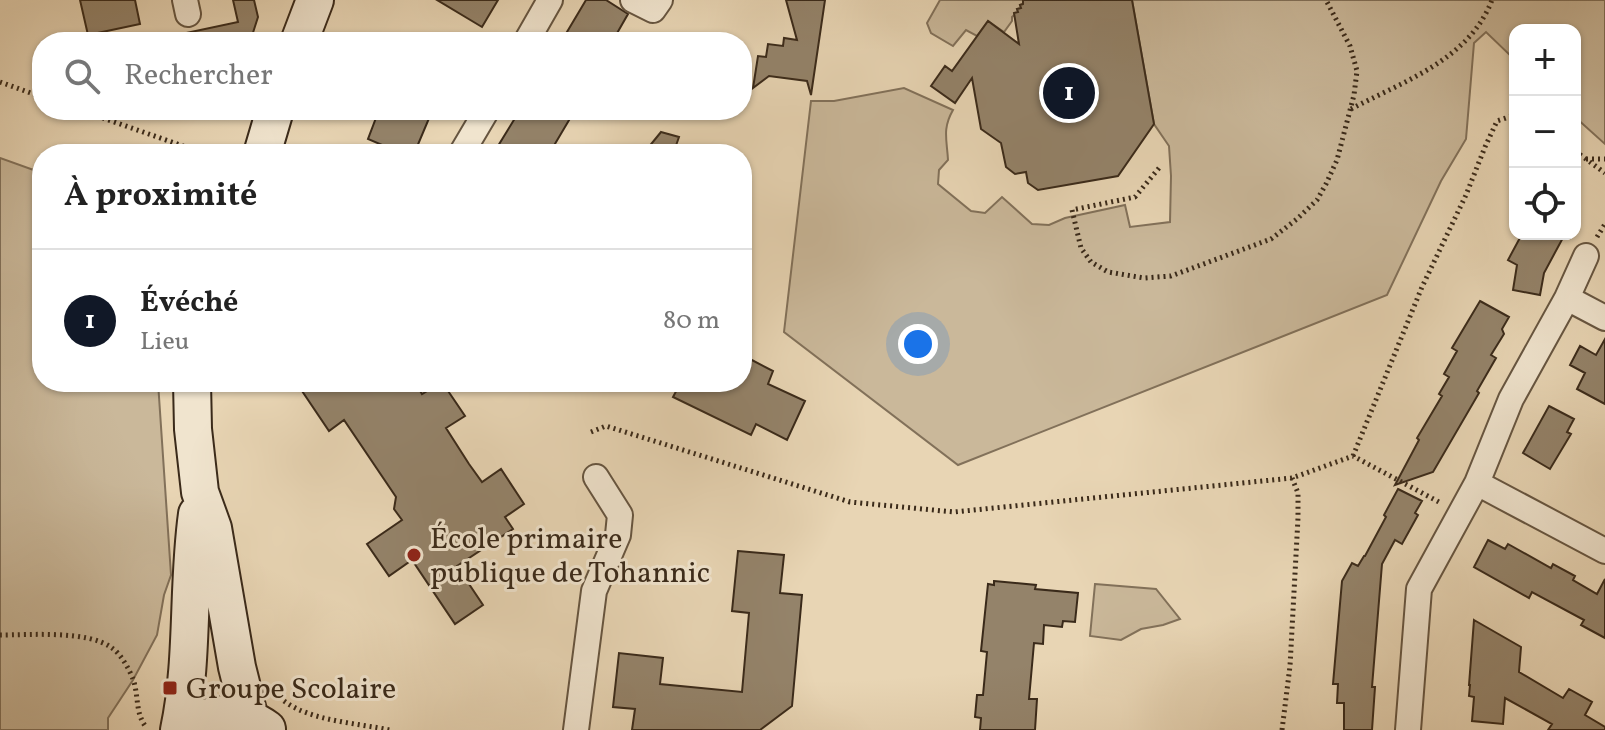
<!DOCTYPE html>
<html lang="fr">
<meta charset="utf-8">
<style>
:root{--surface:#fff;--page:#f2f2f2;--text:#222;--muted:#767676;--line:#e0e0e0;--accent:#111827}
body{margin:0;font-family:Vollkorn,serif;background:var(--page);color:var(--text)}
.controls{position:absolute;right:24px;top:24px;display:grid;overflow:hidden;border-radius:16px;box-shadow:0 2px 6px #0004}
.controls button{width:72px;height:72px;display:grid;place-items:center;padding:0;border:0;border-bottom:2px solid var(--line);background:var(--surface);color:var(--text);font:40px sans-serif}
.you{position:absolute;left:918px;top:344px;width:28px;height:28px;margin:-20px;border:6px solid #fff;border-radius:50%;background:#1a73e8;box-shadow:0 0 0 12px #1a73e833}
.badge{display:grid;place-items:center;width:52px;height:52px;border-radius:50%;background:var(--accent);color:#fff;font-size:26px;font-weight:700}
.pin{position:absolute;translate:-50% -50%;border:4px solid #fff;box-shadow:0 2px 8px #0006}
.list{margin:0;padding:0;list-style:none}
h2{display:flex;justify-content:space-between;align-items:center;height:104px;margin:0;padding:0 32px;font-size:34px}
h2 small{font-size:26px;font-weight:400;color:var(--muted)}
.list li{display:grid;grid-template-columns:52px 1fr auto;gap:24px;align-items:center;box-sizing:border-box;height:144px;padding:0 32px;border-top:2px solid var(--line)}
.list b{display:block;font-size:30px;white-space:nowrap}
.list p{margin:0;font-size:26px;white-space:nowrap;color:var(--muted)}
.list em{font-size:26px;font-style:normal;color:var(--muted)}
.icon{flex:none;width:44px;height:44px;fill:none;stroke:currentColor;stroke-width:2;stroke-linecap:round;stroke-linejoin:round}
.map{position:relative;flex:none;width:1605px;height:730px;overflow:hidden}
.search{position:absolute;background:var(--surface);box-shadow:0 2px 6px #0004;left:32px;top:32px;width:720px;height:88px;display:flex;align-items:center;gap:20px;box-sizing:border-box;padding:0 28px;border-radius:32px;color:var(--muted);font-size:30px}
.panel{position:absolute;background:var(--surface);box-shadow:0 2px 6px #0004;left:32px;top:144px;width:720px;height:248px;border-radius:32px}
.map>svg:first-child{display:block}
.green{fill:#cab89a;stroke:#82715a;stroke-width:2}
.building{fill:#94836a;stroke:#3a2a1a;stroke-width:2}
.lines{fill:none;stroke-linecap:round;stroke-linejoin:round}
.street-casing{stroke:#665540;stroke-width:28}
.secondary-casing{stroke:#3a2a1a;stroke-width:40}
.path{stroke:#3a2a1a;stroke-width:5;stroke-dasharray:2 4;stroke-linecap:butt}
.street{stroke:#f0e4ce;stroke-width:24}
.secondary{stroke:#f0e4ce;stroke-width:36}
.poi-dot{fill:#8f2418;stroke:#f0e4ce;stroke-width:3}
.labels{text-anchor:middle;stroke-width:6;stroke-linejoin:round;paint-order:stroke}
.poi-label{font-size:30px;fill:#3a2a1a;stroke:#f0e4ce;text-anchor:start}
</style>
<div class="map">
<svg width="1605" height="730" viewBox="0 0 1605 730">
<rect width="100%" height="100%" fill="#e8d5b4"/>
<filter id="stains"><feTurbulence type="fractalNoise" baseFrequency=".0025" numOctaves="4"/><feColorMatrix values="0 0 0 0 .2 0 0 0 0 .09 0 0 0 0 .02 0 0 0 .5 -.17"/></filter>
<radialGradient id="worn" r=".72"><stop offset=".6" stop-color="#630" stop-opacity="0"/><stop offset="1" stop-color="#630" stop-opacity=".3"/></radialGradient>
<path class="green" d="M940,0H1026L1023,4L1020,5L1021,8L1017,9L1018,12L1012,17V21L1004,32L988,21L977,36L966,30L953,46L931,33L927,23Z
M1132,0H1605V144L1575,117V30H1515V60L1486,32L1474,43L1466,139L1441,181L1387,295L958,465L784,332L811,101H834L904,88L953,110C942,129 947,140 948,160L939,170L938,184L971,211L985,213L1002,197L1032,224L1049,225L1065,218L1125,205L1130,227L1170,222L1171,176L1169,146L1154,124Z
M0,158L42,173V382H158L171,575L164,595L157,635L133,680L108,718V730H0Z
M1095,584L1156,589L1180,619L1163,625L1141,629L1121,640L1090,636Z"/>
<path class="building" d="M80,0H135L140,24L88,35Z
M233,0H254L258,17L250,42H187L186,33L238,22Z
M437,0H498L482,27Z
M586,0H606L628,14L612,42H561Z
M786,0H825L811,95L807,81L769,76L753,88L758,56L766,57L768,44L783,46L784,38L797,40Z
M1023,0H1132L1154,124L1118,176L1038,190L1028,183L1026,172L1015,174L1006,167L1001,143L981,129L972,78L955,103L931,86L945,66L952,71L988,21L1019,44L1014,13L1018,12L1017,9L1021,8L1020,5L1023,4Z
M379,110H416L430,116L414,154H403L368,139Z
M520,110H575L549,154H511L498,146Z
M661,132L679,137L673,154H643Z
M1522,234H1565L1544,273L1540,295L1513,290L1517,265L1508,260Z
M1480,301L1509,317L1502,329L1504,334L1491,355L1496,358L1477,391L1479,393L1433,472L1395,485L1419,440L1417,438L1442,396L1439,394L1449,377L1444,374L1457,351L1452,348Z
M1605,339V404L1577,389L1585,373L1570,365L1580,346L1596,355Z
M748,358L773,371L768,384L805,401L787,440L756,424L751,435L673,397L681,382H742V372Z
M296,382H415L422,394L442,382L465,416L446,428L469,464L482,482L501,469L524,504L505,517L513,529L457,566L483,605L455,624L412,560L389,576L367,544L402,520L394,509L396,497L344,420L329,431Z
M1549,406L1574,419L1567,432L1571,434L1550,469L1523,453Z
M1398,489L1422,501L1415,513L1418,515L1402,544L1395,540L1382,564L1372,687H1375L1372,730H1344V703H1337L1338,684H1333L1342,581L1352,563L1358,566L1364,556H1365L1386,517L1384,515Z
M1488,540L1505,549L1508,544L1551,568L1553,564L1575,576L1573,580L1597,594L1605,579V638L1581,625L1584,620L1532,592L1529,598L1474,567Z
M738,551L784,555L780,593L802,595L792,706L760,730H632L635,709L613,707L619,653L663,658L660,684L742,692L749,613L732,611Z
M994,581L1036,585L1035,589L1078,593L1075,622L1063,621L1062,627L1044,625L1043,644L1034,643L1029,699H1037L1035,730H980L981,718L975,717L977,695H983L987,652L981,651L988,584L994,585Z
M1474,620L1521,647L1519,672L1563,698L1569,689L1592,702L1585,715L1605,727V730H1548L1552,724L1505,698L1503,724L1472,721L1474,697L1469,696L1470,685H1469Z"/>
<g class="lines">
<g class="street-casing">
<path id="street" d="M185,0L188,14
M633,0L653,10L660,0
M526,42L550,0
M461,154L487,110
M1567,298L1586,256
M1477,483L1511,399L1567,298L1605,318
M576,730L594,591L618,535L620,515L596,477
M1408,730L1419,589L1477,483L1605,551"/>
</g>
<g class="secondary-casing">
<path id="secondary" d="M299,42L315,0
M262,154L275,110
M192,382L193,429L200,492L213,528L237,667L250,719
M179,730C194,659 187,585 197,514
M186,730C209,709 243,711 267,729"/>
</g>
<path class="path" d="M0,82L42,97
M1351,109C1404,81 1469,60 1492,0
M80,110L206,154
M1575,151L1605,173
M1586,159H1605
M1159,168L1135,197L1072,210L1081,248L1091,262L1108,272L1144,278L1171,276L1271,239L1297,219L1317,200L1326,184L1337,160L1354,95L1357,71L1350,46L1326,0
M1597,237L1605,224
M591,432L606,426L850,502L954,512L1292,478L1353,456L1439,502
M1353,456L1422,287L1466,195L1485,147L1497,121L1515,115
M0,635C30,635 88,630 112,648C121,654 129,669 133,679C139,696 135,713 146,727
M284,701C311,721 356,723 390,730
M1282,730L1290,666L1298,518V493L1292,478"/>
<use href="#street" class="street"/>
<use href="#secondary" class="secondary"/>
</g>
<g class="poi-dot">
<circle cx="414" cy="555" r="8"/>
<rect x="162" y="680" width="16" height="16" rx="4"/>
</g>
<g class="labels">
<g class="poi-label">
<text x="430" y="548">École primaire<tspan x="430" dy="34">publique de Tohannic</tspan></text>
<text x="186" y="698">Groupe Scolaire</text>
</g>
</g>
<rect width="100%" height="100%" filter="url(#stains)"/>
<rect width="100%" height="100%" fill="url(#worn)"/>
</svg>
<div class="controls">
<button>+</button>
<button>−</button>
<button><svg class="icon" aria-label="locate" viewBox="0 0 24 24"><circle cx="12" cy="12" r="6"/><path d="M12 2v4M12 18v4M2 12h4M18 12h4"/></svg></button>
</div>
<div class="you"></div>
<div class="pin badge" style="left:1069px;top:93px">1</div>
<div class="search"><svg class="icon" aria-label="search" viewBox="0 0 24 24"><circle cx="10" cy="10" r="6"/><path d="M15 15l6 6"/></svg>Rechercher</div>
<section class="panel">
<h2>À proximité<small></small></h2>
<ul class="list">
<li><span class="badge">1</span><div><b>Évéché</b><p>Lieu</p></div><em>80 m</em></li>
</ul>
</section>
</div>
